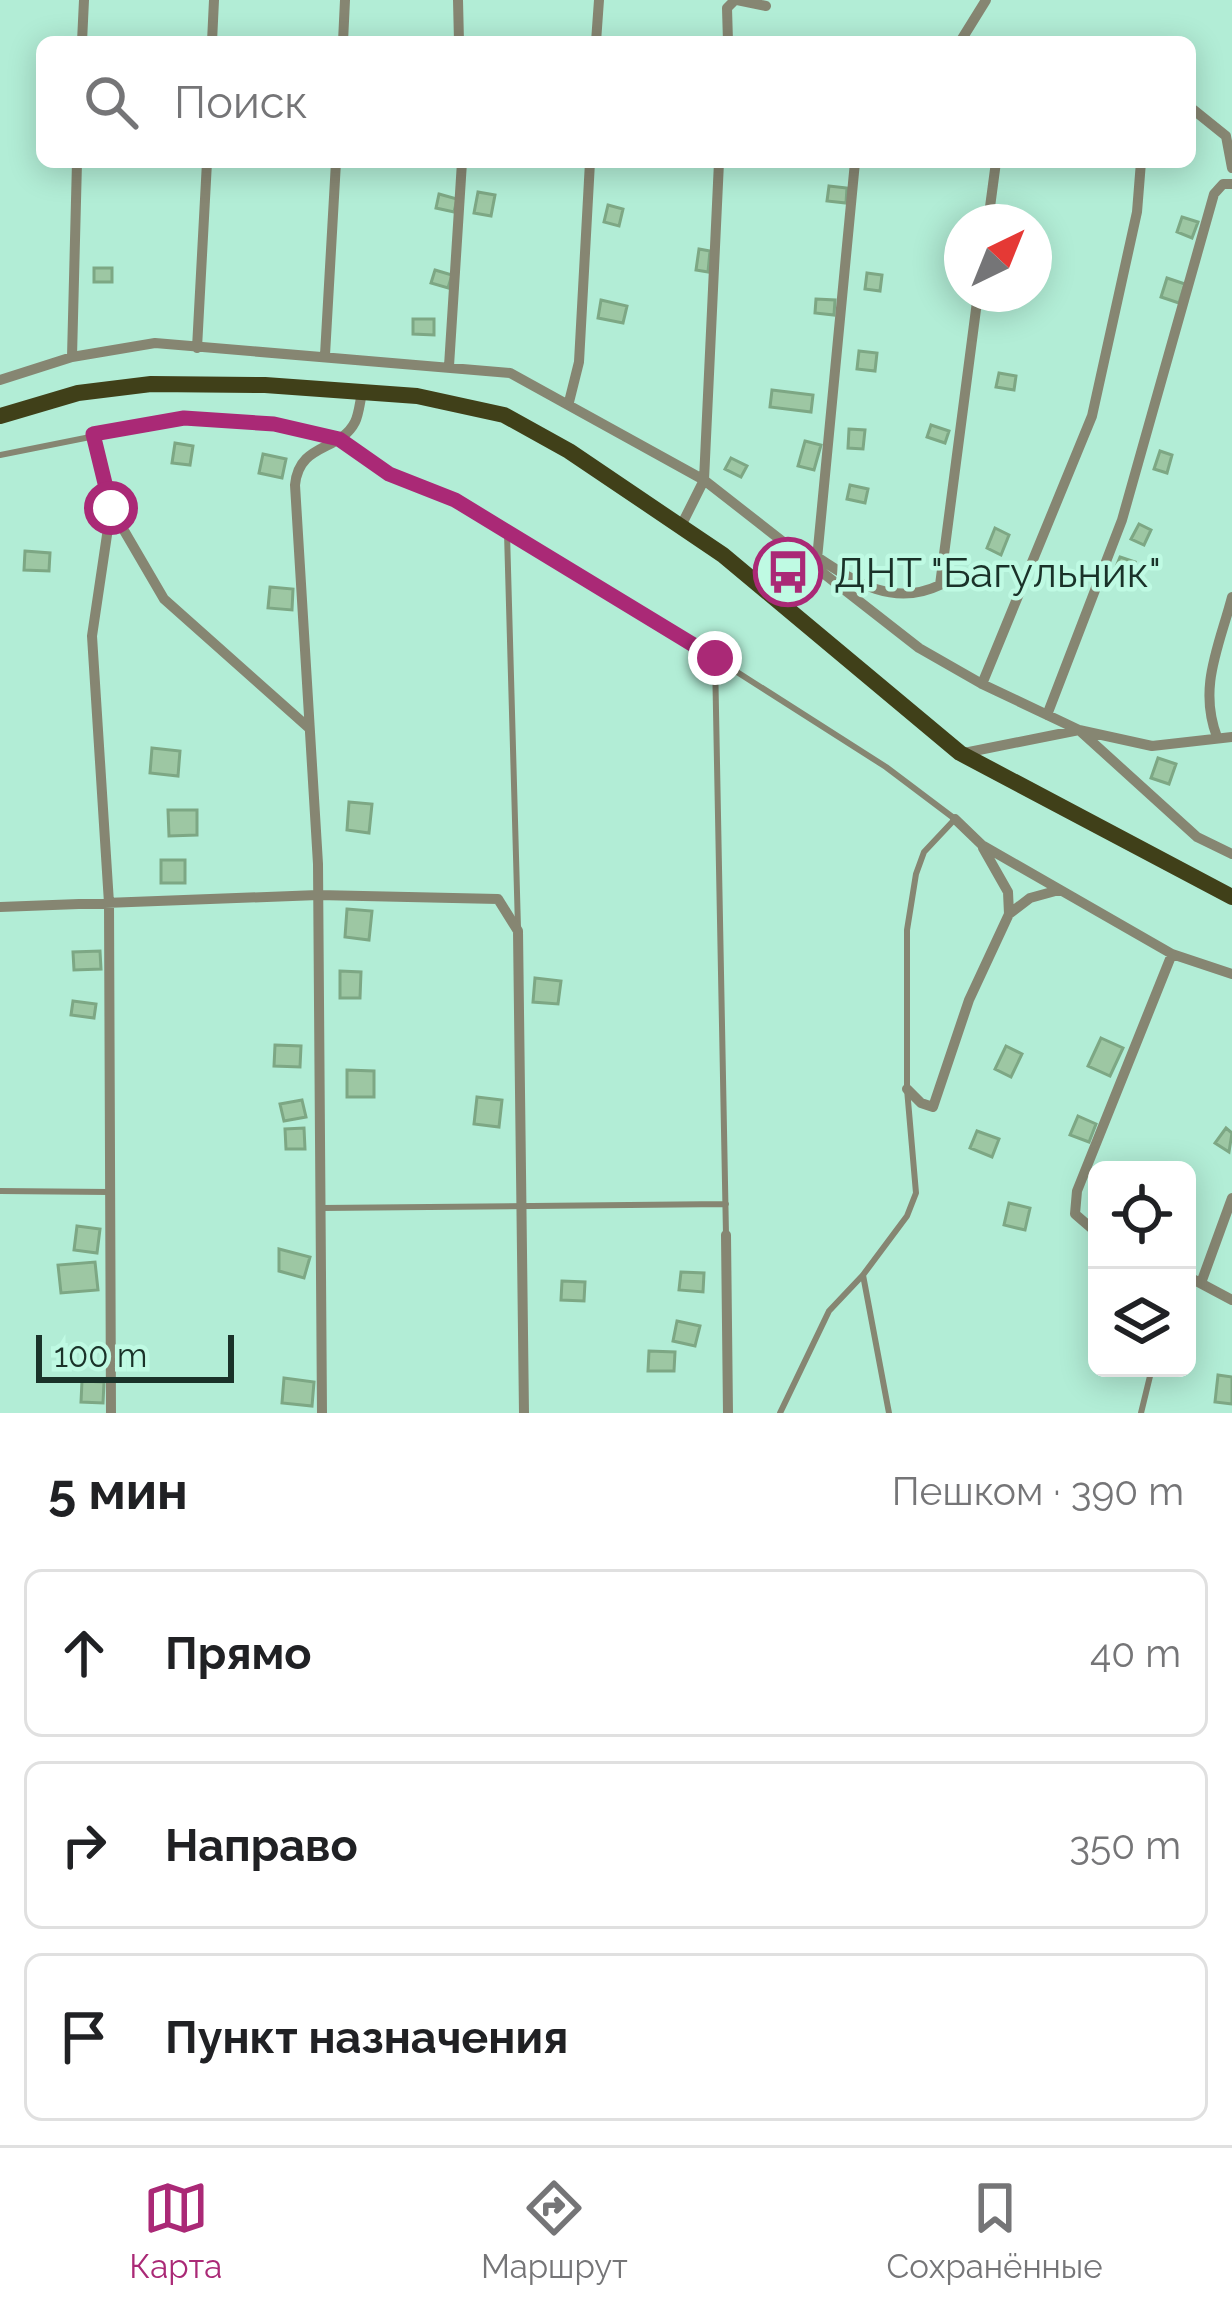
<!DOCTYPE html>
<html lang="ru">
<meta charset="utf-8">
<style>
:root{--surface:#fff;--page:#f6f6f6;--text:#202124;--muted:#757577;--line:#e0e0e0;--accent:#aa2976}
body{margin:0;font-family:Raleway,sans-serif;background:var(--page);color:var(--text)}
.controls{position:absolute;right:36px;bottom:36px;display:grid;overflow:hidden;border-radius:18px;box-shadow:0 6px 30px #0003}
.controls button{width:108px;height:108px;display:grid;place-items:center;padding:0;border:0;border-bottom:3px solid var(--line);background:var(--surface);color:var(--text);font:60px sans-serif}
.compass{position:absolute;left:944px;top:204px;width:108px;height:108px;border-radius:50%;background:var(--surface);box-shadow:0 6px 30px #0003;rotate:43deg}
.scale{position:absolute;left:36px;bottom:30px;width:198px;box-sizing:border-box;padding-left:12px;border:6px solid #1a3229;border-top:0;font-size:33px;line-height:42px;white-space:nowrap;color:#1a3229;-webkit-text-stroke:9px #bffae3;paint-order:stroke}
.stop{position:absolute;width:36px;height:36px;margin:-27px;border:9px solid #aa2976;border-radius:50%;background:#fff}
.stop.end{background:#aa2976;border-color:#fff;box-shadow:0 3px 12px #0008}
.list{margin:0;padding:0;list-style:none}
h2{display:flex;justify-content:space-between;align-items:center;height:156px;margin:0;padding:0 48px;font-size:51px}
h2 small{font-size:39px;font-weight:400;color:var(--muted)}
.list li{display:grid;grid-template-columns:78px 1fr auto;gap:36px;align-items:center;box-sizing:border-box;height:168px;margin:0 24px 24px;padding:0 24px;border:3px solid var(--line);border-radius:18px}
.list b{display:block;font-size:45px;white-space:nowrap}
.list em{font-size:39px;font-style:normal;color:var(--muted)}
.icon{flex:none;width:66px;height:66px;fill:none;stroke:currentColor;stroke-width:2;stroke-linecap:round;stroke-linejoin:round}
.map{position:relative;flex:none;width:1232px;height:1413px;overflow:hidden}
.search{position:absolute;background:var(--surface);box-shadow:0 6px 30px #0003;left:36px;right:36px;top:36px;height:132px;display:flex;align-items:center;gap:30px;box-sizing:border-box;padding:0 42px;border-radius:18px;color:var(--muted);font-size:45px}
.sheet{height:732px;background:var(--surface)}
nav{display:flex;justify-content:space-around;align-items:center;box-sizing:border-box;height:168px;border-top:3px solid var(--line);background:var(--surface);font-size:33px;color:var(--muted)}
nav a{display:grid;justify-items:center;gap:6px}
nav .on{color:var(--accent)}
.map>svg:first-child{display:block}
.building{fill:#9dc7a3;stroke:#7da784;stroke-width:3}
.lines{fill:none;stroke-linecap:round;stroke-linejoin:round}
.service{stroke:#868672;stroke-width:6}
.minor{stroke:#868672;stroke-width:10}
.primary{stroke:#404019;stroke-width:16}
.route{stroke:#aa2976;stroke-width:15}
.labels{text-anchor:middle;stroke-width:9;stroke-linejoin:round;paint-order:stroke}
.poi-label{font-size:42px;fill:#1a3229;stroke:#bffae3;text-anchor:start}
</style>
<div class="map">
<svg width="1232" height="1413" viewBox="0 0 1232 1413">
<rect width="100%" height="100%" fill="#b2edd6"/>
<path class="building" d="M829,186L847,188L846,203L827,201Z
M478,192L495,195L491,216L474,213Z
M439,194L457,199L454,212L436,208Z
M608,205L623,209L619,226L604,222Z
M1182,217L1198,222L1192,238L1177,232Z
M699,249L710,251L708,272L696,270Z
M94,268H112V282H94Z
M435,270L452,275L448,288L431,283Z
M867,273L882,275L880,291L865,289Z
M1167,278L1185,284L1179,303L1161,297Z
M816,299L835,300L834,315L815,313Z
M601,300L627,306L623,323L598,318Z
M413,319H434V335L413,334Z
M859,351L877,353L875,371L857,369Z
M999,373L1016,376L1014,390L996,387Z
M772,390L813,395L811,412L770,407Z
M931,425L949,431L945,443L927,437Z
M849,429L865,430L863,449L848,448Z
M805,441L821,445L814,470L798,466Z
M175,443L193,446L190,465L172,463Z
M1160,451L1172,455L1167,473L1154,469Z
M263,454L286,459L282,478L259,473Z
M731,458L747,466L741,477L725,469Z
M850,485L868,489L865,503L847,499Z
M1139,524L1151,530L1144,545L1131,539Z
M995,528L1009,535L1001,555L987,548Z
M25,551L50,553L49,571L24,570Z
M1120,557L1135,562L1130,578L1114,572Z
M270,587L293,589L292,610L268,608Z
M152,748L180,751L178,776L150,773Z
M1158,758L1176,764L1169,784L1151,778Z
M349,802L372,804L369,833L347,830Z
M168,810H197V835L169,836Z
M161,860H185V883H161Z
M347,909L372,911L369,940L345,937Z
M100,951L101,969L74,970L73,952Z
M340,971L361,972L360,998H340Z
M535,978L561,981L558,1004L533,1002Z
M73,1001L96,1004L94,1018L71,1015Z
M1101,1038L1123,1048L1110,1076L1088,1066Z
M275,1045L301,1046L300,1067L274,1066Z
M1006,1046L1022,1054L1011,1077L995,1069Z
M347,1070L374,1071V1097H347Z
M477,1097L502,1100L499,1127L474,1124Z
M302,1100L306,1117L284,1121L280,1104Z
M1078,1116L1096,1124L1089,1142L1070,1135Z
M304,1128L305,1149H286L285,1129Z
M1226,1128L1232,1133L1229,1152L1215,1143Z
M977,1131L999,1139L992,1157L970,1148Z
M1009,1203L1030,1208L1025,1230L1004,1225Z
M77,1226L100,1229L97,1253L74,1250Z
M279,1249L310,1257L304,1278L279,1271Z
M95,1262L98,1290L61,1293L58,1265Z
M681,1272L704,1273L703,1292L679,1290Z
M562,1281L585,1282L584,1301L561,1300Z
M677,1321L700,1326L695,1346L673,1341Z
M649,1351L675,1352L674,1371H648Z
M1218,1375L1232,1377V1404L1215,1402Z
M284,1378L314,1382L312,1406L282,1403Z
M82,1381L104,1382L103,1403L81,1402Z"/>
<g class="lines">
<path class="service" d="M0,455L185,418L274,424L339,439L389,474L455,500L701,649L886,767L955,819L924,852L916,874L907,930V1089L916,1193L907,1216L863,1275L829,1311L780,1413
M507,533L518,928
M715,658L726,1235
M0,1191L110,1192
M321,1208L726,1204
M863,1275L889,1413
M1141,1413L1152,1368"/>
<path class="minor" d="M458,0L459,42
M737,0L766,6
M82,42L84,0
M212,42L214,0
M343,42L345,0
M596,42L599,0
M728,42L727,8L735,0
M960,42L986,0
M1190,107L1226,136L1232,168
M988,222L996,162
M197,348L207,162
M325,355L336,162
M72,357L77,162
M449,366L462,162
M0,380L72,357L155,343L510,373L704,480L919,648L982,684L1079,730L1197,837L1232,854
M569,402L579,362L590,162
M93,434L111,508L92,636L109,903L111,1413
M112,510L164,599L309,728
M681,526L704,480L719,162
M817,557C856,583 894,607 940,585L978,294
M817,559L855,162
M982,684L1092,416L1137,212L1141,162
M1047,715L1122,520L1214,194L1223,184H1232
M1217,737C1198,687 1219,647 1232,597
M964,753L1079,730L1152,746L1232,737
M955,819L982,845L1172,954L1232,974
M0,907L318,895L498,899L518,931L524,1413
M1009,914L1030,898L1059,890
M907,1089L921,1103L933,1107L969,1000L1009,914L1008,892L983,848
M1097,1233L1075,1214L1077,1191L1172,954
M726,1235L728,1413
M1187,1276L1232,1300
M1201,1283L1232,1198
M322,1413L318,864L295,485C299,442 340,452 355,422C359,414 360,401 362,393"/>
<path class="primary" d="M0,416L78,393L151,384L265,385L417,396L504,415L569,451L723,555L960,753L1232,897"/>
</g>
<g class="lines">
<path class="route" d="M111,508L93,434L184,418L274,424L339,439L389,474L455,500L715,658"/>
</g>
<defs>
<g id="bus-ring" transform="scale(3.45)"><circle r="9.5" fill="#bffae3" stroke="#aa2976" stroke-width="1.5"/><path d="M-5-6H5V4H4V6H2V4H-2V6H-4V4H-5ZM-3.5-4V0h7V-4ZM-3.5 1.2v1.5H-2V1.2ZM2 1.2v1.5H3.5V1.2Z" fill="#aa2976"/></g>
</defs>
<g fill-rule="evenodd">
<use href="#bus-ring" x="788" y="572"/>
</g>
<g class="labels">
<g class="poi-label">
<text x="834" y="587">ДНТ "Багульник"</text>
</g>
</g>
</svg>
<div class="controls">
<button><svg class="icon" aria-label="locate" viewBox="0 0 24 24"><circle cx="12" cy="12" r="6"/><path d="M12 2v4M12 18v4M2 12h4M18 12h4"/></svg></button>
<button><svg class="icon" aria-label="layers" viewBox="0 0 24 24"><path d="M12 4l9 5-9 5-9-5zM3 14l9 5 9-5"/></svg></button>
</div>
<svg class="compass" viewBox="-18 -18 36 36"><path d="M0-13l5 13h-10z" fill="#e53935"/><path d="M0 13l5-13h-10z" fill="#757577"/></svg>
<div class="scale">100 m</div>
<div class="stop" style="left:111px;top:508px"></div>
<div class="stop end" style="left:715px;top:658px"></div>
<div class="search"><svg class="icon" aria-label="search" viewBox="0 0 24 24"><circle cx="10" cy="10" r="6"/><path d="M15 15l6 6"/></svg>Поиск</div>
</div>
<section class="sheet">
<h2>5 мин<small>Пешком · 390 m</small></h2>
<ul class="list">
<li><svg class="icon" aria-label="ahead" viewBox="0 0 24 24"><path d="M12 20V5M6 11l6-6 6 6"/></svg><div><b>Прямо</b></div><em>40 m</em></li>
<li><svg class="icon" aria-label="right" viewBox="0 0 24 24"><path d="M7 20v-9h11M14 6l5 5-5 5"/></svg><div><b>Направо</b></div><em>350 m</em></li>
<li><svg class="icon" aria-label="arrive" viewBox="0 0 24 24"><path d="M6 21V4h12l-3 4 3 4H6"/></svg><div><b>Пункт назначения</b></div></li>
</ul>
</section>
<nav>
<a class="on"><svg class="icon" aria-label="map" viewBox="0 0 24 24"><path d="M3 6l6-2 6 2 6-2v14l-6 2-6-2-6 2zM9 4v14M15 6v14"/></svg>Карта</a>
<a><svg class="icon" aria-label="directions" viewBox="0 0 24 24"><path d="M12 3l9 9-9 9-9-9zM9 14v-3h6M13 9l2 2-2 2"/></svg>Маршрут</a>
<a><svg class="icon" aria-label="saved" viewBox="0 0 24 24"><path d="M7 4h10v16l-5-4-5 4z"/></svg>Сохранённые</a>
</nav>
